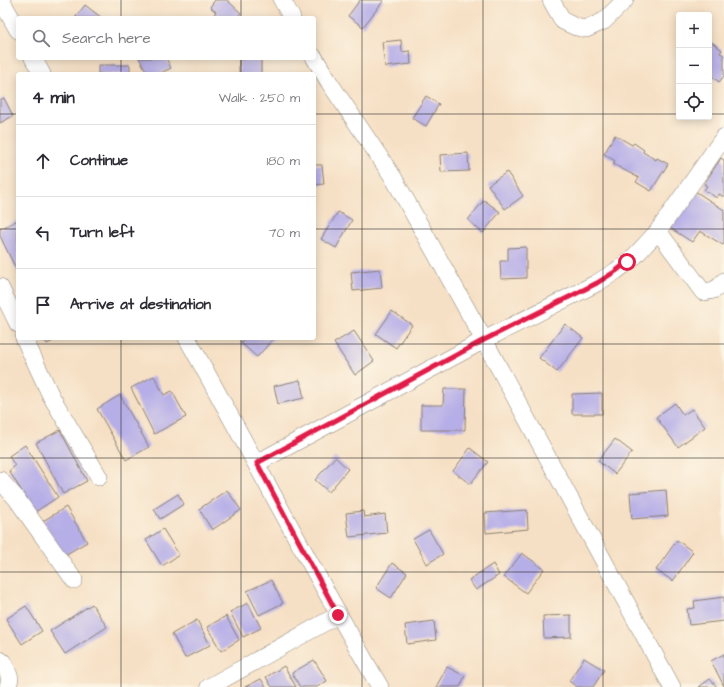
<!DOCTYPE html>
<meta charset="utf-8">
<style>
:root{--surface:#fff;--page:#f2f2f3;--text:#2b2b33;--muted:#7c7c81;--line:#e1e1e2}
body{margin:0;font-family:"Architects Daughter",sans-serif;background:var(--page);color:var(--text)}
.controls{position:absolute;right:12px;top:12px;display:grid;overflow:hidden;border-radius:4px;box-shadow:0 2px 10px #0003}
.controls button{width:36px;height:36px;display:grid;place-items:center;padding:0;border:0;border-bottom:1px solid var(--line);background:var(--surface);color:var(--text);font:20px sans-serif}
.stop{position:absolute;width:12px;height:12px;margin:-9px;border:3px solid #e11d48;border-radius:50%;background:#fff}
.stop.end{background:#e11d48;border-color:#fff;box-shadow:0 1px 4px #0008}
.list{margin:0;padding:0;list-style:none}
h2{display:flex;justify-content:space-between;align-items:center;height:52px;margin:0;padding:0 16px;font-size:17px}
h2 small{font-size:13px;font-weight:400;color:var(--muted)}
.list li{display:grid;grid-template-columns:26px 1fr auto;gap:12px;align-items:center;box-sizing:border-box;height:72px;padding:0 16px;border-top:1px solid var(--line)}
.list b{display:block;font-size:15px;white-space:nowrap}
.list em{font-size:13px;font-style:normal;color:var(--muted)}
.icon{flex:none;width:22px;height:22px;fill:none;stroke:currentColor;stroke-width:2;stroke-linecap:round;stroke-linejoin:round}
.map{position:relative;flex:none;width:724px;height:687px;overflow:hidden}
.search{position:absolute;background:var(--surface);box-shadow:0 2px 10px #0003;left:16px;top:16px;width:300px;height:44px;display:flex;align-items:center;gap:10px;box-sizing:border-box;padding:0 14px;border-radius:4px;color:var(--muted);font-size:15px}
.panel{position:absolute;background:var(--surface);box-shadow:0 2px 10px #0003;left:16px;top:72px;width:300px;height:268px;border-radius:4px}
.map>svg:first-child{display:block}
.building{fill:#b6aee7}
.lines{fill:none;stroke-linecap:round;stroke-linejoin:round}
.minor-casing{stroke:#897e70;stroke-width:18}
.minor{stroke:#fff;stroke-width:17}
.route{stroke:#e11d48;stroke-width:5}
.grid{fill:none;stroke:#1c1c1c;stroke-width:1;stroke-opacity:0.55}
</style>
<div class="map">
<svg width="724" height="687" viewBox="0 0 724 687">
<rect width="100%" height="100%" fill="#fcf5e5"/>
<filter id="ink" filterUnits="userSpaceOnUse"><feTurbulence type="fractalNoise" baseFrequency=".025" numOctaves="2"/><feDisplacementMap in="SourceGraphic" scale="8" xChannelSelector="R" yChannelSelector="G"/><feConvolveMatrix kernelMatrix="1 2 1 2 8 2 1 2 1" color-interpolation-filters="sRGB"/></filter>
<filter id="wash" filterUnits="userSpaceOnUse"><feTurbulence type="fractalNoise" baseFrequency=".012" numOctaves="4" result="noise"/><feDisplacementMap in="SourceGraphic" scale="16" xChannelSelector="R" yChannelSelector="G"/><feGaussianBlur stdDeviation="0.9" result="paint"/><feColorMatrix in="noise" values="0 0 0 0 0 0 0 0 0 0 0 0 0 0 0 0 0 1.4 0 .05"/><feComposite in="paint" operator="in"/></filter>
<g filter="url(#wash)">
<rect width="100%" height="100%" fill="#f6e0c5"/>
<g id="blocks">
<path class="building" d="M215,0H227L241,13L237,18H211L216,12L210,7Z
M360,0H384L363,27L348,16Z
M85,5L102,18H75Z
M401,40L402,52L410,51L411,64L385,67L382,42Z
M709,40L722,50L720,53L724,55V76L719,82L709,74Z
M139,58H166L171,68L159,74H148Z
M261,58V74H239V59Z
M98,65H130V74H98Z
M426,96L439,104L426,126L412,118Z
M4,98L13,116L0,123V100Z
M615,135L632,145L634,143L644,150L643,152L656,160L657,158L668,164L651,191L636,182L639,178L613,164L615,161L604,154Z
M468,153L469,171L441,172L440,155Z
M721,158L724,160V197L719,194L717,198L704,190L707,186L704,184Z
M314,165H322L324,184L314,185Z
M507,172L523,196L505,209L488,185Z
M695,191L724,210V243L723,245L700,231L692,242L670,228Z
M484,200L500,212L483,233L468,220Z
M338,212L352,220L336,248L321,239Z
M18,220V273L0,236V229Z
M526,247V278L501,279L500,261H508V248Z
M380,269L382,288L353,291L351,272Z
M392,311L412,325L396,348L376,334Z
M565,324L583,338L557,372L539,358Z
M354,331L374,361L355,375L334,343Z
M44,338H59L47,344Z
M246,338H274L257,357L241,343Z
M154,376L164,395L172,391L186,417L154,434L131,388Z
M300,380L304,398L278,404L274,386Z
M444,389H466L465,430H421V405H443Z
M602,393V414H572V394Z
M120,395L149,447L126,460L97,409Z
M675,403L683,415L692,409L705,427L678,447L656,417Z
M60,430L87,481L63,494L36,443Z
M615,439L632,452L615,474L598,461Z
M25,445L58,497L35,512L9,471L15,466L9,456Z
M470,448L488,462L470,484L453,471Z
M335,457L348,469L329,492L315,480Z
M227,490L241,510L212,530L199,509Z
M666,490L668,516L632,519L630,493Z
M178,494L184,504L160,519L154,509Z
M66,507L87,542L63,556L43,521Z
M527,510L528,529L486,533L485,513Z
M363,511L364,517L385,514L387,533L349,537L346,513Z
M163,529L179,555L162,566L146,540Z
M429,530L443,554L427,564L413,539Z
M677,540L693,552L673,581L656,570Z
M522,553L544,569L526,593L504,577Z
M392,563L407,573L391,598L376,588Z
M493,564L499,575L476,590L469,580Z
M271,580L283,603L259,615L247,591Z
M724,597V621L689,625L687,609L695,608L694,601Z
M248,603L261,628L243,637L230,612Z
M92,604L107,627L65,654L50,631Z
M26,606L42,631L22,644L6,619Z
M571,615V637L544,638L543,616Z
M226,616L239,640L221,651L207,627Z
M197,620L210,645L185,658L172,634Z
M434,621L436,640L407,644L405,625Z
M724,654V686L711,661Z
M584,658L604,670L593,687H577L569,681Z
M314,660L327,681L317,687H300L292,673Z
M284,666L296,687H272L266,677Z
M447,667L465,676L460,687H436Z
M261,679L266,687H245Z
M710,679L717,687H699Z"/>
</g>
</g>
<g filter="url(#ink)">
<use href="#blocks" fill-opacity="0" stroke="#897e70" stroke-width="1"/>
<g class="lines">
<g class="minor-casing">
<path id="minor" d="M1,0L18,30
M282,0L292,18
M551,0L563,21L576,27L586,29L604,21L625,0
M314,57L329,82L393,177L484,340L672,687
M33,58L42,74
M658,231L703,292C713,291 719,289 724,281
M0,287L18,324
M24,338L51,396L99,477
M187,338C252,454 313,572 380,687
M257,463L484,340L597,283L616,271L632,259L658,231L724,137
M0,480L16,498L74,580
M0,660L4,663L10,678L8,687
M209,687L338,615"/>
</g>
<use href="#minor" class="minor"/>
</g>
</g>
<g class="lines" filter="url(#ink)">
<path class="route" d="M338,615L257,463L484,340L597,283L616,271L627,262"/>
</g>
<path class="grid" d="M121,0V18M241,0V18M362,0V687M483,0V687M603,0V687M121,58V74M241,58V74M0,114H18M314,114H679M709,114H724M0,229H18M314,229H724M121,338V687M241,338V687M0,344H724M0,458H724M0,572H724"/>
</svg>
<div class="controls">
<button>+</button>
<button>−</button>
<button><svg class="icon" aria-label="locate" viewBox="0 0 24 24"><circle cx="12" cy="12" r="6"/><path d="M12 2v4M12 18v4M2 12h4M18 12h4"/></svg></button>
</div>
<div class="stop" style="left:627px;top:262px"></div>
<div class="stop end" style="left:338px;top:615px"></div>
<div class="search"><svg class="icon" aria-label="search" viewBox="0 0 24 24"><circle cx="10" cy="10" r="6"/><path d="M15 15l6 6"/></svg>Search here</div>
<section class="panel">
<h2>4 min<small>Walk · 250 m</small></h2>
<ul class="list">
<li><svg class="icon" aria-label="ahead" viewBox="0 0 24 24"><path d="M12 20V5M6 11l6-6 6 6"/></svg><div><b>Continue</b></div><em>180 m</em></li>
<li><svg class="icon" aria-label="left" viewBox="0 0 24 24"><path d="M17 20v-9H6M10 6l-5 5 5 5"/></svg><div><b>Turn left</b></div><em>70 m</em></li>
<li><svg class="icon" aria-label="arrive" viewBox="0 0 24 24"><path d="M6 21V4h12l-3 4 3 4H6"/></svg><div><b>Arrive at destination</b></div></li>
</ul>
</section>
</div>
